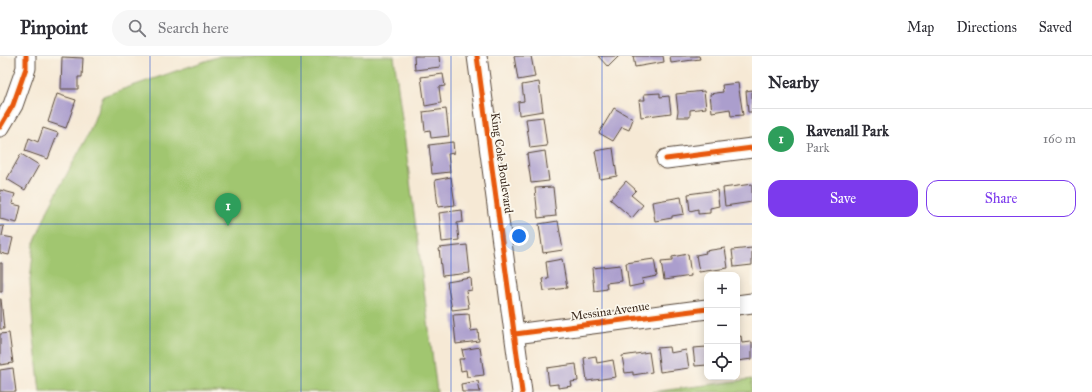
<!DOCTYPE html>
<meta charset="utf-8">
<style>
:root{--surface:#fff;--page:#f7f7f7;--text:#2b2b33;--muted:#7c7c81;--line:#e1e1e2;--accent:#7c3aed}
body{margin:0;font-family:"IM FELL Great Primer",serif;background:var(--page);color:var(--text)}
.controls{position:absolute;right:12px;bottom:12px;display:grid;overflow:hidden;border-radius:8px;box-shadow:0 2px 10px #0003}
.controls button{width:36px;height:36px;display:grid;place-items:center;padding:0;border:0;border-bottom:1px solid var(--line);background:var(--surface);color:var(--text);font:20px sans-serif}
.you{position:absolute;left:519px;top:180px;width:14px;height:14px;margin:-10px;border:3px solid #fff;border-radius:50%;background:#1a73e8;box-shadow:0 0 0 6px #1a73e833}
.badge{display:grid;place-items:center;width:26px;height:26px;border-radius:50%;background:var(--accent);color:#fff;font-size:13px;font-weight:700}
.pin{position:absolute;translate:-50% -33px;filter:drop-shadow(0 1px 2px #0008)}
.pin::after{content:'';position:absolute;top:21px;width:14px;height:12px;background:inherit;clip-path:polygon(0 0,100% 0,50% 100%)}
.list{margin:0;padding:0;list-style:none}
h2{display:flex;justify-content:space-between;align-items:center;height:52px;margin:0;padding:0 16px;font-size:17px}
h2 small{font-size:13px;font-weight:400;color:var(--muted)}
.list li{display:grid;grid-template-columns:26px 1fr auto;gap:12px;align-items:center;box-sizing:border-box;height:60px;padding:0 16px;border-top:1px solid var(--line)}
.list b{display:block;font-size:15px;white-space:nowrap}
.list p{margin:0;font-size:13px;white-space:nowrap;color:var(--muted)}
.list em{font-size:13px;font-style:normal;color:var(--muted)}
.actions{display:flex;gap:8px;padding:12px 16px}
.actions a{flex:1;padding:9px 0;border:1px solid var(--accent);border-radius:12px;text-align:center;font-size:14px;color:var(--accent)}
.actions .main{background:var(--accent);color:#fff}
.icon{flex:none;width:22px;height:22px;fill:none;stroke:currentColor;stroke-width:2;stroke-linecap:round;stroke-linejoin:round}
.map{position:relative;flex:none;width:752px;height:336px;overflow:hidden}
header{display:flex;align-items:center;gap:24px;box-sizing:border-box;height:56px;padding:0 20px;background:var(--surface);border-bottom:1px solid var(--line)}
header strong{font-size:19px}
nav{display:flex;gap:22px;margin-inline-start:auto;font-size:14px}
.search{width:280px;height:36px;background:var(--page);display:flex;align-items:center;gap:10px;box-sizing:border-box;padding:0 14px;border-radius:22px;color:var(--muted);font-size:15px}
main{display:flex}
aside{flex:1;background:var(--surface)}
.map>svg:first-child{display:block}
.green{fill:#a1c670;stroke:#6e7847}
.building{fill:#ab9ecd}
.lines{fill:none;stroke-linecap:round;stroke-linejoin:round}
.minor-casing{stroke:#574739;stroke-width:21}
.minor{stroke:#fff;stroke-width:19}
.cycleway-casing{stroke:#fbf7ec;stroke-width:8}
.cycleway{stroke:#e8590c;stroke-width:5}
.grid{fill:none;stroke:#1d4ed8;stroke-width:1;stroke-opacity:0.55}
.labels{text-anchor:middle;stroke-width:3.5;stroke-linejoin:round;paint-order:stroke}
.street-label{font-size:12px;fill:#3b2a1e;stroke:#fbf7ec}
</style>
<header>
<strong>Pinpoint</strong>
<div class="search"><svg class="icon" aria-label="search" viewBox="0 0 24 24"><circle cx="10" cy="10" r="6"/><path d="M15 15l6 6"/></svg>Search here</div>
<nav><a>Map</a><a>Directions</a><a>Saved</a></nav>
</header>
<main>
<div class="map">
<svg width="752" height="336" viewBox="0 0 752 336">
<rect width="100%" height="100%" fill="#fbf7ec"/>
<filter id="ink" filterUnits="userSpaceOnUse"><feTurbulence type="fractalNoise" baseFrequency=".025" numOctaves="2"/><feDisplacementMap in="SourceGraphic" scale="8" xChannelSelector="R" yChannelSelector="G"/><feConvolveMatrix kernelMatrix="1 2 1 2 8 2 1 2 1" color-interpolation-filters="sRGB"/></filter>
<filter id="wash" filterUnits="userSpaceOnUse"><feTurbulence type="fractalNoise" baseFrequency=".012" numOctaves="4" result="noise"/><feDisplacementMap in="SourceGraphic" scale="16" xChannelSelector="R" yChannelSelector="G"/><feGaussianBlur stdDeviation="0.9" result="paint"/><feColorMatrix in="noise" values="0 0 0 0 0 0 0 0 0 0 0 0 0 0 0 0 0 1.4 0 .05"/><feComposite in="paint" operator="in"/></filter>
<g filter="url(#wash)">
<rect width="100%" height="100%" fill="#f6e9d5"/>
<path class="green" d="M220,0H394L437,336H40L33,272L30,225L34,188L49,151L89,77L103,40Z
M752,323V336H652Z"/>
<g id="blocks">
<path class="building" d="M414,0H439L440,11L415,14Z
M514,0H531L535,21L518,24Z
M598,0H619L608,11Z
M633,0H663L664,6L635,11Z
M670,0H699L700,3L671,7Z
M62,1L83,2L82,21H78V33H61Z
M443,18L445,30L439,31L441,47L425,50L421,21Z
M539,26L543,55L519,59L518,46L524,45L522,29Z
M738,27L743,59L731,60L730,53L712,56L710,38L723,36L722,29Z
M752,34V56H748L746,35Z
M704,35L706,52L690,54V61H677L678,55L676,38Z
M660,37V41L669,40L671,57L641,61L639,44H645L644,38Z
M57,38L76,44L66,72L48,66Z
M614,52L633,63L629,74L622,71L613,85L599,77Z
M446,53L449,80L431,82L430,74L425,75L423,56Z
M543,61L547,90L530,92L526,63Z
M43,72L58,77L48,103L25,95L29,82L38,86Z
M453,86L454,97L448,98L450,116L432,118L429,89Z
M613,92L617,120L600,123L595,95Z
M545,95L549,125L531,127L527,98Z
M21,98L39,109L25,134L7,123Z
M451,121L455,149L438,151L435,124Z
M626,125L636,134L631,139L643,149L632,162L610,143Z
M752,128V146L725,150L723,132Z
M553,131L556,160L538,162L535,132Z
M0,134L15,138L12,148L21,150L17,167L0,163Z
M717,134L719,150L710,152V157L698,158V153L690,155L688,138Z
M681,141L684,158L672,160V162L655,165L652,146Z
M462,154L463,166L457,167L459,184L442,186L439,157Z
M558,165L563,194L543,197L539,168Z
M0,170H4L2,180L13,182L9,199L0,197Z
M467,189L470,217L442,220L439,192Z
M725,192L728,212L699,216L696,199L706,197L705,195Z
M752,192V209L734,211L732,194Z
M688,198L691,220L664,224L661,206L672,205V201Z
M562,203L567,232L544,235L542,223L548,222L546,206Z
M654,203L657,220L642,223L643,228L629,231L626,207Z
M0,207H2V236H0Z
M620,209L622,225L606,227L607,233L594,235L592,212Z
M471,222L472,234L466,235L469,252L452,254L447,226Z
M0,243H1L4,273H0Z
M469,258L471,275L478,274L479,285L456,288L453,259Z
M9,277L13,307L0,309V278Z
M741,280L742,287L752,286V303L737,305V281Z
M480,291L484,319L467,321L466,314L461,315L459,303H464L462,294Z
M669,291L670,297L686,294L689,312L660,316L657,292Z
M707,291V309L695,310L693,292Z
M649,296L652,316L633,319V316L625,317L622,300Z
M596,300L597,307L613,304L616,321L587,325L584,302Z
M576,308L578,325L571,326L572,330L558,332V328L549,329L547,312Z
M13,312L16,336H0V314Z
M478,325L480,336H462L461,328Z"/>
</g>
</g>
<g filter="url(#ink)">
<use href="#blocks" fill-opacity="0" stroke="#574739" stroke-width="1"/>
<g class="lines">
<g class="minor-casing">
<path id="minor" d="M477,0L522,336
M0,71L13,49L26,12V0
M666,103L752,92
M737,249L752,247
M515,278L707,253"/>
</g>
<use href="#minor" class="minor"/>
<g class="cycleway-casing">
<path id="cycleway" d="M477,0L522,336
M0,71L13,49L26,12V0
M666,103L752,92
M515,278L707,253"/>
</g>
<use href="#cycleway" class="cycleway"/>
</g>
</g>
<path class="grid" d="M150,0V336M301,0V336M451,0V336M602,0V336M0,168H752"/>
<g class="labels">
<g class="street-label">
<text transform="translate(502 107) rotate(82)" y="4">King Cole Boulevard</text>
<text transform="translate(610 255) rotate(-8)" y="4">Messina Avenue</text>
</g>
</g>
</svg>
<div class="controls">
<button>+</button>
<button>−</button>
<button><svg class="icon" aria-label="locate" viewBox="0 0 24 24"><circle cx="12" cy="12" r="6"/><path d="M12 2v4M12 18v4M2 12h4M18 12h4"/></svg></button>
</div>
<div class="you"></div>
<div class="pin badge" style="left:228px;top:170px;background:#2e9e5b">1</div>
</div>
<aside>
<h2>Nearby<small></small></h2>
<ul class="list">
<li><span class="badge" style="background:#2e9e5b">1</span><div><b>Ravenall Park</b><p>Park</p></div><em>160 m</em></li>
</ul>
<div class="actions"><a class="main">Save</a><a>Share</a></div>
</aside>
</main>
